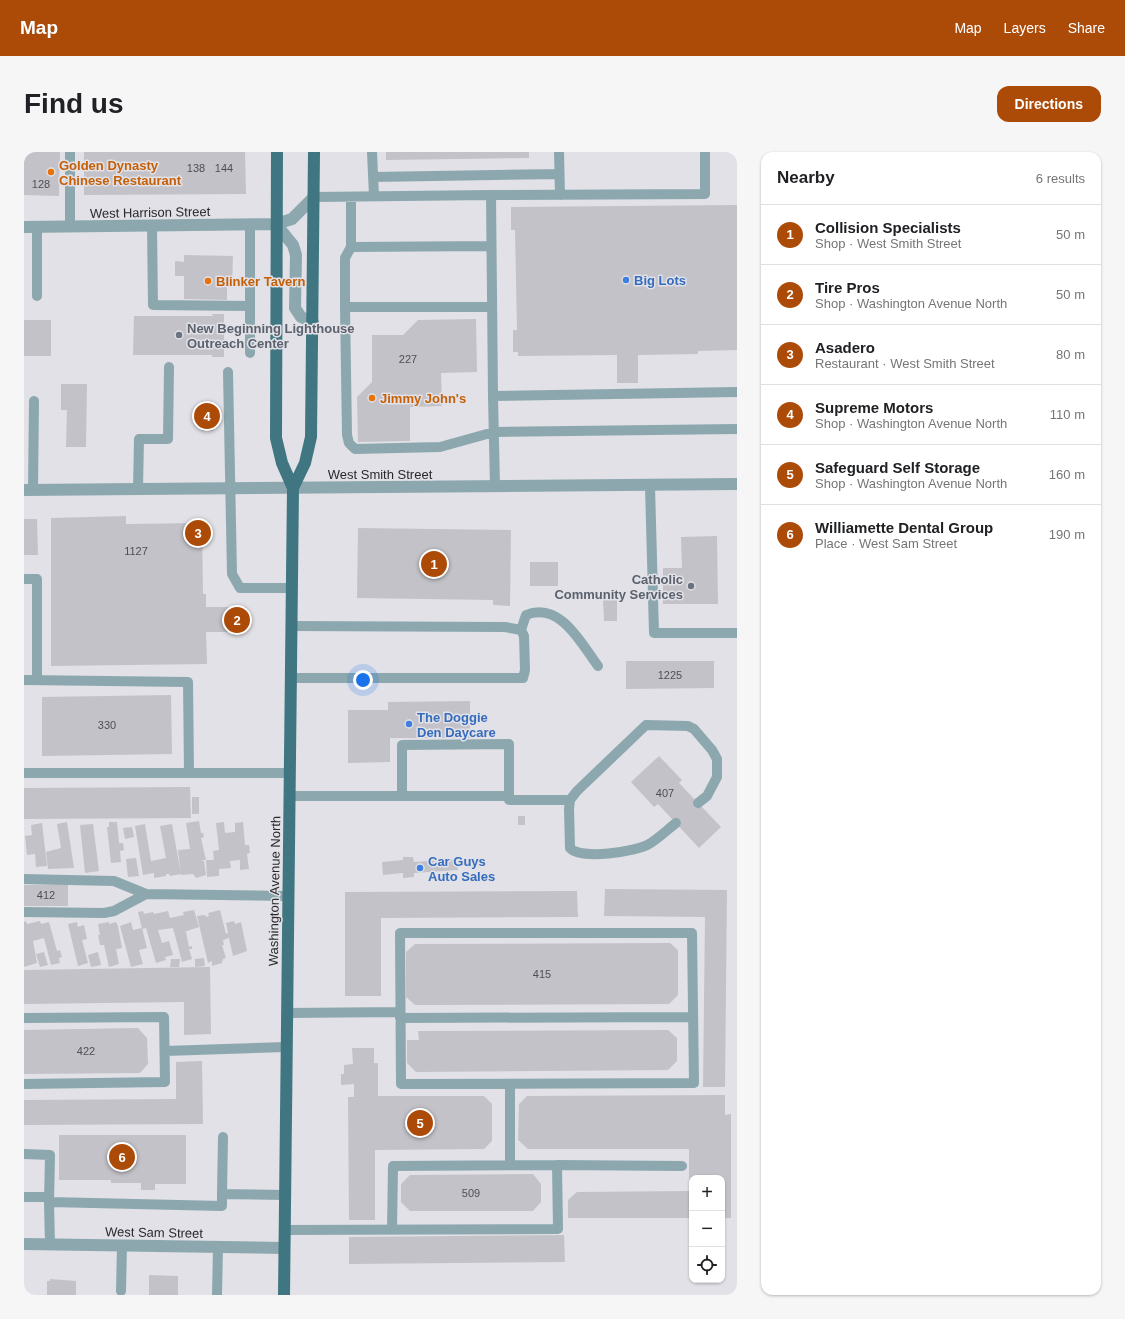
<!DOCTYPE html>
<meta charset="utf-8">
<style>
:root{--surface:#fff;--page:#f6f6f6;--text:#202124;--muted:#757577;--line:#e0e0e0;--accent:#ac4b08}
body{margin:0;font-family:Helvetica,sans-serif;background:var(--page);color:var(--text)}
.controls{position:absolute;right:12px;bottom:12px;display:grid;overflow:hidden;border-radius:8px;box-shadow:0 1px 3px #0004}
.controls button{width:36px;height:36px;display:grid;place-items:center;padding:0;border:0;border-bottom:1px solid var(--line);background:var(--surface);color:var(--text);font:20px sans-serif}
.you{position:absolute;left:339px;top:528px;width:14px;height:14px;margin:-10px;border:3px solid #fff;border-radius:50%;background:#1a73e8;box-shadow:0 0 0 6px #1a73e833}
.badge{display:grid;place-items:center;width:26px;height:26px;border-radius:50%;background:var(--accent);color:#fff;font-size:13px;font-weight:700}
.pin{position:absolute;translate:-50% -50%;border:2px solid #fff;box-shadow:0 1px 4px #0006}
.list{margin:0;padding:0;list-style:none}
h2{display:flex;justify-content:space-between;align-items:center;height:52px;margin:0;padding:0 16px;font-size:17px}
h2 small{font-size:13px;font-weight:400;color:var(--muted)}
.list li{display:grid;grid-template-columns:26px 1fr auto;gap:12px;align-items:center;box-sizing:border-box;height:60px;padding:0 16px;border-top:1px solid var(--line)}
.list b{display:block;font-size:15px;white-space:nowrap}
.list p{margin:0;font-size:13px;white-space:nowrap;color:var(--muted)}
.list em{font-size:13px;font-style:normal;color:var(--muted)}
.icon{flex:none;width:22px;height:22px;fill:none;stroke:currentColor;stroke-width:2;stroke-linecap:round;stroke-linejoin:round}
.map{position:relative;flex:none;width:713px;height:1143px;overflow:hidden;border-radius:12px}
header{display:flex;align-items:center;gap:24px;box-sizing:border-box;height:56px;padding:0 20px;background:var(--accent);color:#fff}
header strong{font-size:19px}
nav{display:flex;gap:22px;margin-inline-start:auto;font-size:14px}
.intro{display:flex;align-items:center;justify-content:space-between;box-sizing:border-box;height:96px;padding:0 24px}
h1{margin:0;font-size:28px}
.button{padding:10px 18px;border-radius:12px;background:var(--accent);color:#fff;font-size:14px;font-weight:700}
main{display:flex;gap:24px;padding:0 24px}
aside{flex:1;background:var(--surface);border-radius:12px;box-shadow:0 1px 3px #0004}
.map>svg:first-child{display:block}
.building{fill:#c2c2c8}
.lines{fill:none;stroke-linecap:round;stroke-linejoin:round}
.lane{stroke:#8ca8ae;stroke-width:10}
.street{stroke:#8ca8ae;stroke-width:12}
.primary{stroke:#3f7681;stroke-width:12}
.food-dot{fill:#e8710a;stroke:#e1e1e7;stroke-width:1.5}
.shop-dot{fill:#3f7fe0;stroke:#e1e1e7;stroke-width:1.5}
.worship-dot{fill:#6b7280;stroke:#e1e1e7;stroke-width:1.5}
.labels{text-anchor:middle;stroke-width:3;stroke-linejoin:round;paint-order:stroke}
.number-label{font-size:11px;fill:#4f4f53}
.food-label{font-size:13px;font-weight:bold;fill:#c56008;stroke:#e1e1e7;text-anchor:start}
.street-label{font-size:13px;fill:#29292c;stroke:#e1e1e7}
.shop-label{font-size:13px;font-weight:bold;fill:#366cbe;stroke:#e1e1e7;text-anchor:start}
.worship-label{font-size:13px;font-weight:bold;fill:#5b616d;stroke:#e1e1e7;text-anchor:start}
</style>
<header>
<strong>Map</strong>
<nav><a>Map</a><a>Layers</a><a>Share</a></nav>
</header>
<div class="intro"><h1>Find us</h1><a class="button">Directions</a></div>
<main>
<div class="map">
<svg width="713" height="1143" viewBox="0 0 713 1143">
<rect width="100%" height="100%" fill="#e1e1e7"/>
<path class="building" d="M0,0H36L35,44L0,43Z
M60,0H221L222,42L60,43Z
M362,0H505V6L362,8Z
M713,53V198L674,199V202L614,203V231H593V203L494,204V200H489V178H493L491,78H487V55Z
M160,103L209,104L208,134H203V148L160,147V124H151V109L160,110Z
M188,162H200V205H188V203H109L110,164H189Z
M452,167L453,220L417,221L418,254L386,255V289L334,290L333,245L348,230V183H379L394,168Z
M0,168H27V204H0Z
M37,232H63L62,295H42L43,258H37Z
M178,249H188L189,279H178Z
M102,364V372L178,371L179,442H182V455H222V480H182L183,512L27,514V366Z
M0,367H13L14,403H0Z
M334,376L487,378L486,454L469,453V448L333,446Z
M693,384L694,452H639V416H658L657,385Z
M506,410H534V434H506Z
M579,447H593V469H580Z
M602,509H690V536L602,537Z
M147,543L148,602L18,604V545Z
M446,549V586H366V610L324,611V558H364V550Z
M635,604L658,628L655,631L697,675L675,696L634,652L630,655L607,630Z
M166,635L167,666L0,667V636Z
M168,645H175V662H168Z
M494,664H501V673H494Z
M175,669L177,681H179L180,685L177,686L182,708H177L180,709L182,723L172,726L169,722L157,723L154,698L166,697L162,671Z
M43,670L50,716L24,717L22,700L37,696L33,672Z
M85,670H93L95,691H99L100,698L96,699L97,710L87,711L83,675H85Z
M200,670L201,681L211,680V671L219,670L221,693H225L226,701L223,702L225,717L216,718V708L206,709L207,716L195,717V724L183,725L182,708H190L189,699L195,698L192,671Z
M18,671L23,714L12,715L11,702L3,703L1,684L8,683L7,673Z
M69,672L75,719L61,721L56,673Z
M121,672L127,709L142,706L136,674L148,672L157,722L146,724L145,722H142V724L130,726V721L119,723L111,674Z
M108,675L110,685L101,687L99,676Z
M379,705H389L390,710L433,707L434,718L390,721V725L379,726V721L359,723L358,710L379,708Z
M112,706L115,724L104,725L102,707Z
M44,732V754H0V733Z
M581,737L703,738L701,935H679L681,765L580,764Z
M553,739L554,765L357,766V844H321V740Z
M170,758L175,775L160,780H162L165,795L168,794V797H165L168,807L158,810L149,776L134,778L138,791L145,789L149,803L141,805L142,808L132,811L122,776L118,777L114,760L119,759L120,762L129,760L130,762L144,759L146,766L160,763L159,760Z
M196,758L202,782L204,781L202,771L210,769L211,772L217,770L223,799L209,804L205,786L199,788L200,793H198L202,806L199,807L198,811L188,814V809L184,811L173,764L181,763L182,765L185,764L184,761Z
M2,769L3,772L16,769L17,772L25,770L33,799L36,798L38,805L35,806L36,811L27,813L20,786L9,789L13,811L0,815V770Z
M53,770L54,775L60,773L63,787L58,788L64,811L54,814L44,772Z
M85,770V772L92,770L94,774L98,796L92,797L95,812L85,815L80,793H76L74,783H76L74,772Z
M107,770L109,778L118,776L123,796L115,798L119,812L107,815L96,774Z
M646,791L654,798V843L645,852L391,853L382,845V800L391,792Z
M20,800L24,813L16,815L12,802Z
M74,800L77,813L67,815L64,803Z
M180,806L181,814L171,815V807Z
M147,807H156L155,815H146Z
M186,815L187,882L160,883V850L0,852V818Z
M114,876L123,886L124,912L116,921L0,922V878Z
M644,878L653,886V909L644,918L392,920L383,911V888H395L394,879Z
M328,896H350V911H354V944H460L468,952V989L460,997L351,998V1068H325L324,945H330V932L317,933V922H320V913L329,912Z
M178,909L179,972L0,973V948L152,947V910Z
M701,943V963L707,962V1066H698V1026H668V1066H544V1048L553,1040L665,1039V997H504L494,988L495,952L503,944Z
M35,983H162V1032H131V1038H117V1031H87V1028H35Z
M509,1022L517,1032V1050L509,1059H386L377,1050V1032L386,1023Z
M540,1083L541,1110L325,1112V1085Z
M125,1123L154,1124V1143H125Z
M26,1127L52,1129V1143H23V1129H26Z"/>
<g class="lines">
<path class="lane" d="M348,0L350,44
M535,0L536,43
M349,25L535,22
M467,43L469,244
M290,45L467,43L681,42V0
M327,45V95L467,94
M46,74V0
M128,74L129,153L226,154
M13,144V75
M321,155V106L327,95
M468,155H321L323,283L325,291L331,297L416,295L470,280L713,277
M226,201V72
M204,220L208,422L216,436H268
M626,334L630,481H713
M471,335L469,244L713,240
M114,337L115,287H144L145,215
M9,338L10,249
M0,427H13V528
M497,478L502,463C536,449 557,491 574,514
M266,526H499L501,518L500,484L497,478L481,475L267,474
M0,528L164,530L165,620
M0,621H265
M265,644H485V648H546
M378,644V593L485,592V644
M652,671C643,678 635,686 625,692C612,700 556,708 546,696L545,657L546,648L553,639L622,573L664,574L670,577L688,598L693,607V625L683,644L674,651
M0,727L90,729L122,742L264,744
M0,760L80,761L90,759L122,742
M376,781H668L670,931L377,932Z
M263,861L376,860
M0,866L140,865L141,930L0,932
M376,866L669,865
M141,899L262,895
M486,932V1013
M199,985L198,1042L261,1043
M0,1002L26,1003L25,1050L198,1054V1042
M0,1045H25
M25,1050L26,1093
M260,1078L534,1077L533,1013L658,1014
M368,1078L369,1014L533,1013
M97,1139L98,1093
M193,1143L194,1095"/>
<path class="street" d="M252,72L269,93L272,103L271,156L277,165L289,170
M0,75L252,72L268,67L290,45
M0,338L713,332
M0,1092L260,1096"/>
<path class="primary" d="M253,0L252,286L258,311L269,336L260,1143
M269,336L281,311L287,285L290,0"/>
</g>
<g class="food-dot">
<circle cx="27" cy="20" r="4"/>
<circle cx="184" cy="129" r="4"/>
<circle cx="348" cy="246" r="4"/>
</g>
<g class="shop-dot">
<circle cx="602" cy="128" r="4"/>
<circle cx="385" cy="572" r="4"/>
<circle cx="396" cy="716" r="4"/>
</g>
<g class="worship-dot">
<circle cx="155" cy="183" r="4"/>
<circle cx="667" cy="434" r="4"/>
</g>
<g class="labels">
<g class="number-label">
<text x="172" y="20">138</text>
<text x="200" y="20">144</text>
<text x="17" y="36">128</text>
<text x="384" y="211">227</text>
<text x="112" y="403">1127</text>
<text x="646" y="527">1225</text>
<text x="83" y="577">330</text>
<text x="641" y="645">407</text>
<text x="22" y="747">412</text>
<text x="518" y="826">415</text>
<text x="62" y="903">422</text>
<text x="447" y="1045">509</text>
</g>
<g class="food-label">
<text x="35" y="18">Golden Dynasty<tspan x="35" dy="15">Chinese Restaurant</tspan></text>
<text x="192" y="134">Blinker Tavern</text>
<text x="356" y="251">Jimmy John's</text>
</g>
<g class="street-label">
<text transform="translate(126 60) rotate(-1)" y="5">West Harrison Street</text>
<text x="356" y="327">West Smith Street</text>
<text transform="translate(250 739) rotate(-89)" y="5">Washington Avenue North</text>
<text transform="translate(130 1080) rotate(1)" y="5">West Sam Street</text>
</g>
<g class="shop-label">
<text x="610" y="133">Big Lots</text>
<text x="393" y="570">The Doggie<tspan x="393" dy="15">Den Daycare</tspan></text>
<text x="404" y="714">Car Guys<tspan x="404" dy="15">Auto Sales</tspan></text>
</g>
<g class="worship-label">
<text x="163" y="181">New Beginning Lighthouse<tspan x="163" dy="15">Outreach Center</tspan></text>
<text x="659" y="432" text-anchor="end">Catholic<tspan x="659" dy="15">Community Services</tspan></text>
</g>
</g>
</svg>
<div class="controls">
<button>+</button>
<button>−</button>
<button><svg class="icon" aria-label="locate" viewBox="0 0 24 24"><circle cx="12" cy="12" r="6"/><path d="M12 2v4M12 18v4M2 12h4M18 12h4"/></svg></button>
</div>
<div class="you"></div>
<div class="pin badge" style="left:410px;top:412px">1</div>
<div class="pin badge" style="left:213px;top:468px">2</div>
<div class="pin badge" style="left:174px;top:381px">3</div>
<div class="pin badge" style="left:183px;top:264px">4</div>
<div class="pin badge" style="left:396px;top:971px">5</div>
<div class="pin badge" style="left:98px;top:1005px">6</div>
</div>
<aside>
<h2>Nearby<small>6 results</small></h2>
<ul class="list">
<li><span class="badge">1</span><div><b>Collision Specialists</b><p>Shop · West Smith Street</p></div><em>50 m</em></li>
<li><span class="badge">2</span><div><b>Tire Pros</b><p>Shop · Washington Avenue North</p></div><em>50 m</em></li>
<li><span class="badge">3</span><div><b>Asadero</b><p>Restaurant · West Smith Street</p></div><em>80 m</em></li>
<li><span class="badge">4</span><div><b>Supreme Motors</b><p>Shop · Washington Avenue North</p></div><em>110 m</em></li>
<li><span class="badge">5</span><div><b>Safeguard Self Storage</b><p>Shop · Washington Avenue North</p></div><em>160 m</em></li>
<li><span class="badge">6</span><div><b>Williamette Dental Group</b><p>Place · West Sam Street</p></div><em>190 m</em></li>
</ul>
</aside>
</main>
